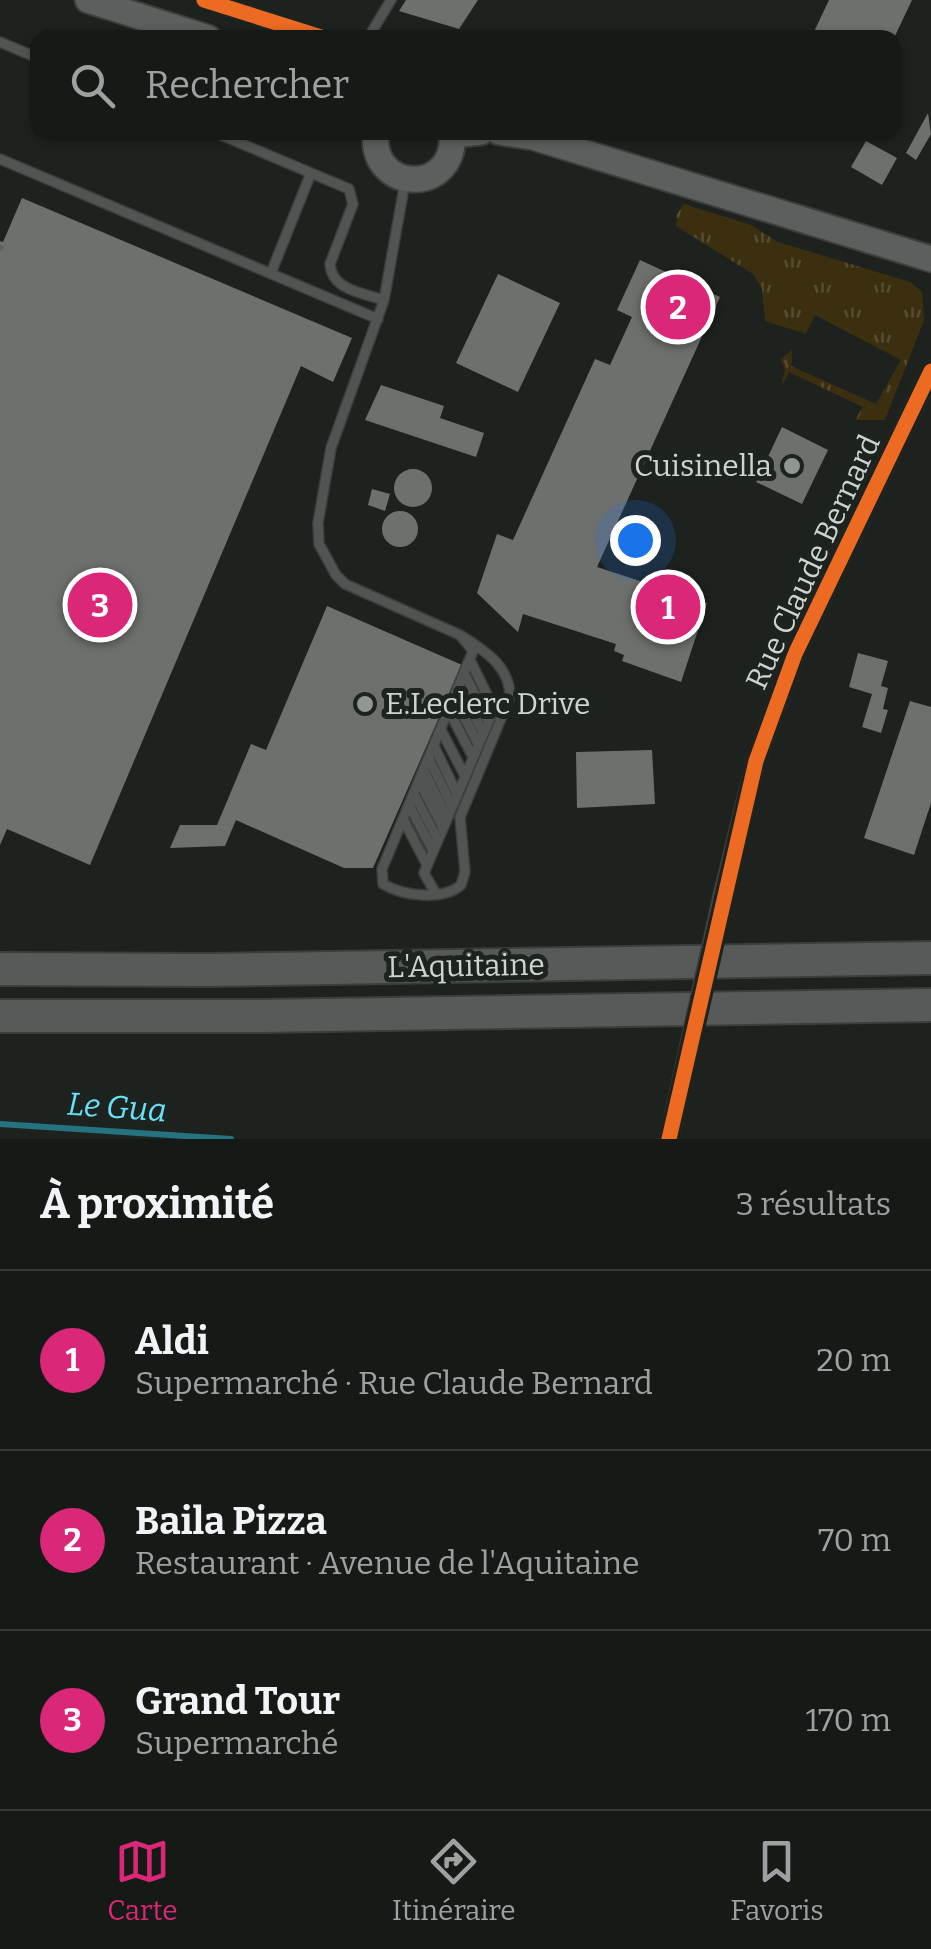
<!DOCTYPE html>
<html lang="fr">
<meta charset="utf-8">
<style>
:root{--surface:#161a17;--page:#232724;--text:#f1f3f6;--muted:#9ea1a1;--line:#353836;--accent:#db2777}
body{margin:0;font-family:Bitter,serif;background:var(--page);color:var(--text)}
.you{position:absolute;left:635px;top:540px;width:35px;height:35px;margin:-25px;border:8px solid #fff;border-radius:50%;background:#1a73e8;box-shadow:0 0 0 15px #1a73e833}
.badge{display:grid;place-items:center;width:65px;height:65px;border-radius:50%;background:var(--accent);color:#fff;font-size:32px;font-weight:700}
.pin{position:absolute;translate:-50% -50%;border:5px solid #fff;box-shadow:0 2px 10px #0006}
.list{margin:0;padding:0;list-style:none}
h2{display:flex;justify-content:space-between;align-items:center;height:130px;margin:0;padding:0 40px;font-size:42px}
h2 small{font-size:32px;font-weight:400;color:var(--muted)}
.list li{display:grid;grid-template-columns:65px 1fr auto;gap:30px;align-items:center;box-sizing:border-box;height:180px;padding:0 40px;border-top:2px solid var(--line)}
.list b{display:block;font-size:38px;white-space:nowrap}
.list p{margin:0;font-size:32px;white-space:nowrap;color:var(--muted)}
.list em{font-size:32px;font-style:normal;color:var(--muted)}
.icon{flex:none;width:55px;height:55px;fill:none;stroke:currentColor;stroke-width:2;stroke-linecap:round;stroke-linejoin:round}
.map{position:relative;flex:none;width:931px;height:1139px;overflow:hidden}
.search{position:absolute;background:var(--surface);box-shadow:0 2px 8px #0004;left:30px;right:30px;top:30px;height:110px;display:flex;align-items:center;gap:25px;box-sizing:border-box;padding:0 35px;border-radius:20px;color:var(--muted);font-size:38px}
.sheet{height:670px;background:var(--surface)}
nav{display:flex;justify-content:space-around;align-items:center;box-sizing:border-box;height:140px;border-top:2px solid var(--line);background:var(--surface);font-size:28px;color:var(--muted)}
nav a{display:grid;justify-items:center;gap:5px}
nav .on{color:var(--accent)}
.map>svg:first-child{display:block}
.grass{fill:url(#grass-tufts)}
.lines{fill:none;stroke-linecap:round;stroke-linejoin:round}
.stream{stroke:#257380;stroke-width:6}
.building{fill:#6e706d}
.lane-casing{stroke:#3b3e3b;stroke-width:12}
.street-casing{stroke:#3b3e3b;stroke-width:21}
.secondary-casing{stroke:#3b3e3b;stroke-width:29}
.highway-casing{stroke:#3b3e3b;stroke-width:36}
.path{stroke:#5f6160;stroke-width:4;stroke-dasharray:5 5;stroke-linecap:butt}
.lane{stroke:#525453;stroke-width:9}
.street{stroke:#525453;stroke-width:18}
.secondary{stroke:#5d5f5f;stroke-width:25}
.highway{stroke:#575a59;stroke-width:32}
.street-bridge-casing{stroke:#3b3e3b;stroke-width:21;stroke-linecap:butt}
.street-bridge{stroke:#525453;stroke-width:18}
.cycleway-casing{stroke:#1d231e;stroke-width:21}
.cycleway{stroke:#ed6a23;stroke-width:15}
.poi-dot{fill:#929693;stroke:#1d231e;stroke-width:4}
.labels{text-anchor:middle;stroke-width:10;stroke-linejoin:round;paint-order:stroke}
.poi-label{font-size:30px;fill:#d0d4d1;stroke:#1d231e;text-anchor:end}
.street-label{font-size:30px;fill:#d0d4d1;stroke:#1d231e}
.water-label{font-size:32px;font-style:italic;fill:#69e0f7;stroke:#1d231e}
</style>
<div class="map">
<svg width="931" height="1139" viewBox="0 0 931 1139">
<defs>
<pattern id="grass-tufts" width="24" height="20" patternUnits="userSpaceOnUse" patternTransform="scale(2.5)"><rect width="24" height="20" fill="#3b2f0f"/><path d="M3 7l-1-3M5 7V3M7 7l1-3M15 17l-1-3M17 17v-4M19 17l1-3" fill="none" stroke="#564c31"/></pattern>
</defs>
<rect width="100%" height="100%" fill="#1e221f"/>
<path class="grass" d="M684,204L751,225L778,242L910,282L922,292L924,320L885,420H855L863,407L789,372L781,387L785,370L781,359L792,350L791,366L876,404L901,360L815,315L806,334L765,321L762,288L753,274L676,226L677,214Z"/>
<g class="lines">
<path class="stream" d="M0,1124L231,1139"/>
</g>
<path class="building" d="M406,0H478L459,29L399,11Z
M829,0H912L894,38H811Z
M928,113L931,134L916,160L906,153Z
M866,141L897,158L882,185L851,167Z
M22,198L352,338L333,382L301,366L90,865L7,829L0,845V241L3,242Z
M640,260L720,297L597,567L707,603L681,682L622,661L624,655L614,651L616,644L523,614L518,632L477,593L497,534L513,540L595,359L610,365L632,317L617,310Z
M498,274L560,303L518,392L456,363Z
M381,385L444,406L440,418L484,433L476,457L365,420Z
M782,427L828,450L802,504L756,482Z
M394 488a19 19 0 1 1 38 0a19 19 0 1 1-38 0Z
M372,489L390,494L385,511L368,505Z
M382 529a18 18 0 1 1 36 0a18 18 0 1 1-36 0Z
M327,606L462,665L373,868H344L236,820L225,846L170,848L180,825H217L251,744L266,750Z
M858,653L888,661L881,686L888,688L883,709L888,710L881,733L862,727L872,694L849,687Z
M910,701L931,707V803L914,855L864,838Z
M652,750L655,804L577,808L576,752Z"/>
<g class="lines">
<g class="lane-casing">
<path id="lane" d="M368,38L391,0
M0,42L38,58
M214,132L349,189L353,204L330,264C332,290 362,293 384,300
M0,159L378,319
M405,182L384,300L331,448L318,523L319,544L336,575L345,584L460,635L473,651L382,869L383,884C403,896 443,901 461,885L465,872L460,817L510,697C510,666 484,650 460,635
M271,273L311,173
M464,673L488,721
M459,685L483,733
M454,697L478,744
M449,711L473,757
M441,730L465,776
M434,746L457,794
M429,759L452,806
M424,771L447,817
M419,781L443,828
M414,794L438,840
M409,805L433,851
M403,819L427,865
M436,894L424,873L494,709L470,660"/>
</g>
<g class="street-casing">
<path id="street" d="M723,895L756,761L795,654L931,371
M669,1139L686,1062"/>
</g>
<g class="secondary-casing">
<path id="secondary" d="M88,0L208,38
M376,132C368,193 458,197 452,132
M499,132L533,137L931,259
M453,135L481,132"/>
</g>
<g class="highway-casing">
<path id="highway" d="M0,969L207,970L931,958
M0,1016H262L931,1005"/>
</g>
<path class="path" d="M0,250L3,242"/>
<use href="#lane" class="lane"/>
<use href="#street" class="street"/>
<use href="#secondary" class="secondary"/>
<use href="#highway" class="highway"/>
<g class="street-bridge-casing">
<path id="street-bridge" d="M686,1062L723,895"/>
</g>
<use href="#street-bridge" class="street-bridge"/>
<g class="cycleway-casing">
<path id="cycleway" d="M204,0L324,38
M669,1139L756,761L795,654L931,371"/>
</g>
<use href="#cycleway" class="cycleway"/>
</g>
<g class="poi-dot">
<circle cx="792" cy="466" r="10"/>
<circle cx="365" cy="704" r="10"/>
</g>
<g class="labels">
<g class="poi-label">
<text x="772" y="476">Cuisinella</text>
<text x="385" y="714" text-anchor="start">E.Leclerc Drive</text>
</g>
<g class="street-label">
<text transform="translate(813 562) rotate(-65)" y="10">Rue Claude Bernard</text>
<text transform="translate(466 966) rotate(-1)" y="10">L'Aquitaine</text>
</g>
<g class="water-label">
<text transform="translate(117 1107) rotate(4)" y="11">Le Gua</text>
</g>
</g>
</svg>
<div class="you"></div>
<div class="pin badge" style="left:668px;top:607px">1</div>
<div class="pin badge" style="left:678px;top:307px">2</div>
<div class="pin badge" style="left:100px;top:605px">3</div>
<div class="search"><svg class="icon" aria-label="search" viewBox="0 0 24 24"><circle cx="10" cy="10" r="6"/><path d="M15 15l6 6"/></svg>Rechercher</div>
</div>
<section class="sheet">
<h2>À proximité<small>3 résultats</small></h2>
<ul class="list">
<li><span class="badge">1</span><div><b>Aldi</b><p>Supermarché · Rue Claude Bernard</p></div><em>20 m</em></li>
<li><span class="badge">2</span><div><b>Baila Pizza</b><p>Restaurant · Avenue de l'Aquitaine</p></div><em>70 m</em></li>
<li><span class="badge">3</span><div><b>Grand Tour</b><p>Supermarché</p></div><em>170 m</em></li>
</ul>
</section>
<nav>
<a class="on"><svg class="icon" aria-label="map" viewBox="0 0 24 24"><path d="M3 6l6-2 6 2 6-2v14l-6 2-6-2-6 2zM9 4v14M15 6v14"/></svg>Carte</a>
<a><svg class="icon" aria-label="directions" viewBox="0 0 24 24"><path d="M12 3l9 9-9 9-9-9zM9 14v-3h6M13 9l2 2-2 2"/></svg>Itinéraire</a>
<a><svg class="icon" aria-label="saved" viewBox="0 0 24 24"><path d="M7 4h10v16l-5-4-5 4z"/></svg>Favoris</a>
</nav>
